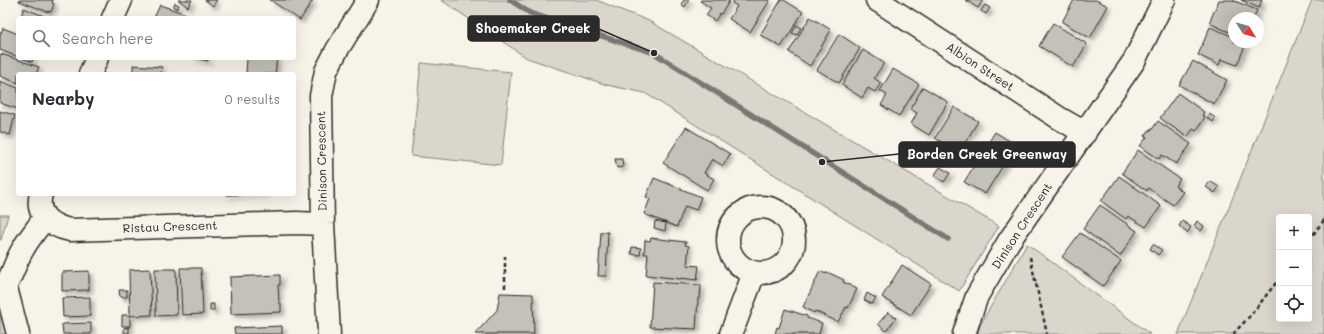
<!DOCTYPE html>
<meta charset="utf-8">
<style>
:root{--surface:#fff;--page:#f2f2f3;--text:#2b2b33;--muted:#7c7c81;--line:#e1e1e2}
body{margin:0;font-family:Mali,sans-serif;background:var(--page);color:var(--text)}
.controls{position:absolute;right:12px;bottom:12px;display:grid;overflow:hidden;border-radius:4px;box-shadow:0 4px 16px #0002}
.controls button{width:36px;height:36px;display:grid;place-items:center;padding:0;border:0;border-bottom:1px solid var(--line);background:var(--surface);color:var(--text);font:20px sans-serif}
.compass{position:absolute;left:1228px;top:12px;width:36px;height:36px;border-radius:50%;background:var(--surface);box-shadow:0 4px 16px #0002;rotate:127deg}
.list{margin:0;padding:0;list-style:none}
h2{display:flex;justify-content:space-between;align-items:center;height:52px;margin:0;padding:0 16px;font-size:17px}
h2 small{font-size:13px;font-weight:400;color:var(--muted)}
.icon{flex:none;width:22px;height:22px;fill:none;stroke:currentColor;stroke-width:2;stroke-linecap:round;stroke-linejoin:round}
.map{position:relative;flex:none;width:1324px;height:334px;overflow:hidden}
.search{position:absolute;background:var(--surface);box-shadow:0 4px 16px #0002;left:16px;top:16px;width:280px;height:44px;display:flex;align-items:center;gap:10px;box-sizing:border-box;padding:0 14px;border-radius:4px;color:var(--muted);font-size:15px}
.panel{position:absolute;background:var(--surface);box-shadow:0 4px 16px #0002;left:16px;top:72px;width:280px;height:124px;border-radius:4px}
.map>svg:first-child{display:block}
.green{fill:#dad6cc;stroke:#82807c;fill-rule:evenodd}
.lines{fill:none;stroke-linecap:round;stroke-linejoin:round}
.stream{stroke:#7a7874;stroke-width:5.5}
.building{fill:#c4c1b9;stroke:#2b2b2b;filter:url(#shadow)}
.minor-casing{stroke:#2b2b2b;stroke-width:25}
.path{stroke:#2b2b2b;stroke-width:2.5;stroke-dasharray:4 3;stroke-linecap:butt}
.minor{stroke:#f7f3e8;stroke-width:22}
.labels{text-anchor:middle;stroke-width:3.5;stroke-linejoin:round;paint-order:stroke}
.street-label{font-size:12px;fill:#2b2b2b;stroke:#f7f3e8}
.leader{fill:none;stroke:#2b2b2b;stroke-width:1.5}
.callout-dot{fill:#2b2b2b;stroke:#f7f3e8;stroke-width:1.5}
.callout{fill:#2b2b2b;stroke:#2b2b2b;stroke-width:1.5}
.callout-label{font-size:13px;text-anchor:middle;font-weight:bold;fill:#fff}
</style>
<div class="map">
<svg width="1324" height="334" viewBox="0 0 1324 334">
<defs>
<filter id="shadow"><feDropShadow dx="3.5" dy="3.5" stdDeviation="2" flood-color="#0004"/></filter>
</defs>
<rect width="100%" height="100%" fill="#f7f3e8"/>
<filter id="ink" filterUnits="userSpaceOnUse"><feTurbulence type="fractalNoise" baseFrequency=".025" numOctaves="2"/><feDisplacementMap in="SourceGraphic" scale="8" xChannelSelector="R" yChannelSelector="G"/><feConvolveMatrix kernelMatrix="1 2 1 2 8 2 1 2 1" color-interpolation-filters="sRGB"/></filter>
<g filter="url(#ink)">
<path class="green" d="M441,0H596L649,21L999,226L959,291L645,93L607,85L527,58Z
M1312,0H1324V334H1178ZM1279,217H1309V319H1279Z
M421,63L511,72L501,165L411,156Z
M0,215H8L1,240H0Z
M1027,244L1150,334H978L980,325Z
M2,316L8,321V334H0V317Z"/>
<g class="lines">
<path class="stream" d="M510,0L530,13L654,53L948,239"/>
</g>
<path class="building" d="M19,0H53L52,3L54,4L51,12L48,11V12L19,1Z
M178,0H192L188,7Z
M205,0H217L213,6Z
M270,0H313L300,20Z
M684,0H689L685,7L681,4Z
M701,0H730L721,14L720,13L715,21L706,15L711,8L700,1Z
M734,0H770L750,32L729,19L737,6L732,3Z
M781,0H784L803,12L781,47L760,35Z
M965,0H983L978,8Z
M1074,0H1096L1108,6L1090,38L1062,22Z
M1219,0H1232L1257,10L1254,18H1234V27L1232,26L1229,32L1209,23Z
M1241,0H1262L1259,8Z
M175,3L179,5L177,9L173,7Z
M160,5L186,14L185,18H154Z
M985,5L990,8L986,14L981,11Z
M24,8L49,18H20Z
M810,17L831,30L810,66L789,52Z
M1053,23L1087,44L1073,67L1039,46Z
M797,25L801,28L797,35L792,33Z
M1210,27L1234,37V42L1246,43L1237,65L1221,59L1219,65L1198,55Z
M3,28L18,34V57L0,50V35Z
M839,34L860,48L839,83L817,70Z
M863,50L884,63L874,78L881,83L875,92L868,88L862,98L842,85Z
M1,54L39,67L36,74H18V83L0,76V55Z
M21,58H34L32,62Z
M192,58H208V61Z
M247,58H277L275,74H246Z
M1193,61L1227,80L1214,104L1179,85Z
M133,65L162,67L161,74H133Z
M893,69L919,84L899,116L881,105L887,95L880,91Z
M0,81L18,88V109L0,103Z
M923,87L948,102L929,135L911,124L917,113L910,109Z
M1178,93L1204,112L1202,115L1205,117L1196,131L1193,129L1187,137L1160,118Z
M954,107L978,121L959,153L958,152L955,157L946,151L949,147L935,138Z
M0,111L15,115L10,135L0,132Z
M1210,114L1215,118L1213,122L1207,118Z
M1158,121L1191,144L1176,164L1162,155L1159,159L1140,146L1147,137L1145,136L1150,129L1151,131Z
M686,127L730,154L723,166L712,159L704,173L714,179L707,190L663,163Z
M995,132L1016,145L985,194L964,182Z
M1138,150L1180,179L1175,186L1183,192L1173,205L1148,188L1147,191L1122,173Z
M615,159H622L623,167L617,168Z
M940,167L950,173L944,182L934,176Z
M1119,176L1161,206L1146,227L1128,216L1126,219L1101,201Z
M654,178L701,197L696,210L685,206L677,227L644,214L650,199L646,197Z
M1210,181L1219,187L1215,193L1206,187Z
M227,194H266L227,195Z
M1100,205L1137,231L1120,256L1083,229Z
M655,221L666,223L665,231L654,228Z
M1182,221L1191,227L1187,233L1179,226Z
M1197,221L1204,226L1201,231L1194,226Z
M601,232H608L606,276H598Z
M1080,233L1121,261L1103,286L1062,257Z
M651,238L686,242L685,245L689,246L687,265L699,266L697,280L681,278V279L646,275L648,254H644L645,240L650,241Z
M1153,244L1162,250L1158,255L1150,249Z
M632,247L641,248L640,255L631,254Z
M902,265L931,284L911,315L882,297Z
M180,268H201L203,314L182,315Z
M150,269L152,315L130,316L129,270Z
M155,269H176L177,315L156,316Z
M89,271V290L62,291V272Z
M820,271L826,274L827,272L844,280L843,282L857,289L848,308L846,307L838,322L815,311L814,313L803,307Z
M280,275V285H278L279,303H281V312L231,314L230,277Z
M653,282L701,285L700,298H698L696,329L650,327Z
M119,290H127V297H120Z
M500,293L533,294L534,334H475L497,310Z
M867,293L876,298L872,304L864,300Z
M90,297V316L63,317L62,298Z
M210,304H214V311H210Z
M785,309L807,316V318L822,323L819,334H775L777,327L779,328Z
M888,312L896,318L886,331L878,324Z
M122,315H130V326H122Z
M91,323V334H63L62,324Z
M282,326V334H235L234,328Z
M129,327V333H124V328Z"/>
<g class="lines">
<g class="minor-casing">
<path id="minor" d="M877,0L1059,118L1085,133
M113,18L121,0
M90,74L97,58
M41,194C35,215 51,226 70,230L296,223L323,224
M728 240a33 33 0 1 1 66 0a33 33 0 1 1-66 0Z
M6,288L18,334
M0,294C11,282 14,263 23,249C29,238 38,228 45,217
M329,334L323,224L321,96L326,71L337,50L368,0
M731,334L754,273
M964,334L977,296L1009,241L1134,61L1164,0"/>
</g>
<path class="path" d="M1309,240L1324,220
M1030,257L1047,334
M505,288V254
M1233,334L1250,316L1279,279"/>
<use href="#minor" class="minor"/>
</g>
</g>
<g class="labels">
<g class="street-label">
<text transform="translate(980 67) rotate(33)" y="4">Albion Street</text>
<text transform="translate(322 161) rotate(-91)" y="4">Dinison Crescent</text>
<text transform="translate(1022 226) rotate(-57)" y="4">Dinison Crescent</text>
<text transform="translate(170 227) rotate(-2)" y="4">Ristau Crescent</text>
</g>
</g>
<path class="leader" d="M654 53L599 29M822 162L899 154"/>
<g class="callout-dot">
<circle cx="654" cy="53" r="4"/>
<circle cx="822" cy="162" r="4"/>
</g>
<g class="callout">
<rect x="468" y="16" width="131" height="25" rx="4"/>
<rect x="899" y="142" width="176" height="25" rx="4"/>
</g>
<g class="callout-label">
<text x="533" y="33">Shoemaker Creek</text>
<text x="987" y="159">Borden Creek Greenway</text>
</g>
</svg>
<div class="controls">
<button>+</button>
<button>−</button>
<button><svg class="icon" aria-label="locate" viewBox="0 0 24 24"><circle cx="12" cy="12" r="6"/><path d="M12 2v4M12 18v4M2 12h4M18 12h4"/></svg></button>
</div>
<svg class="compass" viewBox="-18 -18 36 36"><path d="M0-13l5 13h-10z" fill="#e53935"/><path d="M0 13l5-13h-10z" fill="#7c7c81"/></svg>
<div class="search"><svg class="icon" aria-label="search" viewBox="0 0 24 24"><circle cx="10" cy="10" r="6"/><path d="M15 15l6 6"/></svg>Search here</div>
<section class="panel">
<h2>Nearby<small>0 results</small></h2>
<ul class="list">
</ul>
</section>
</div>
